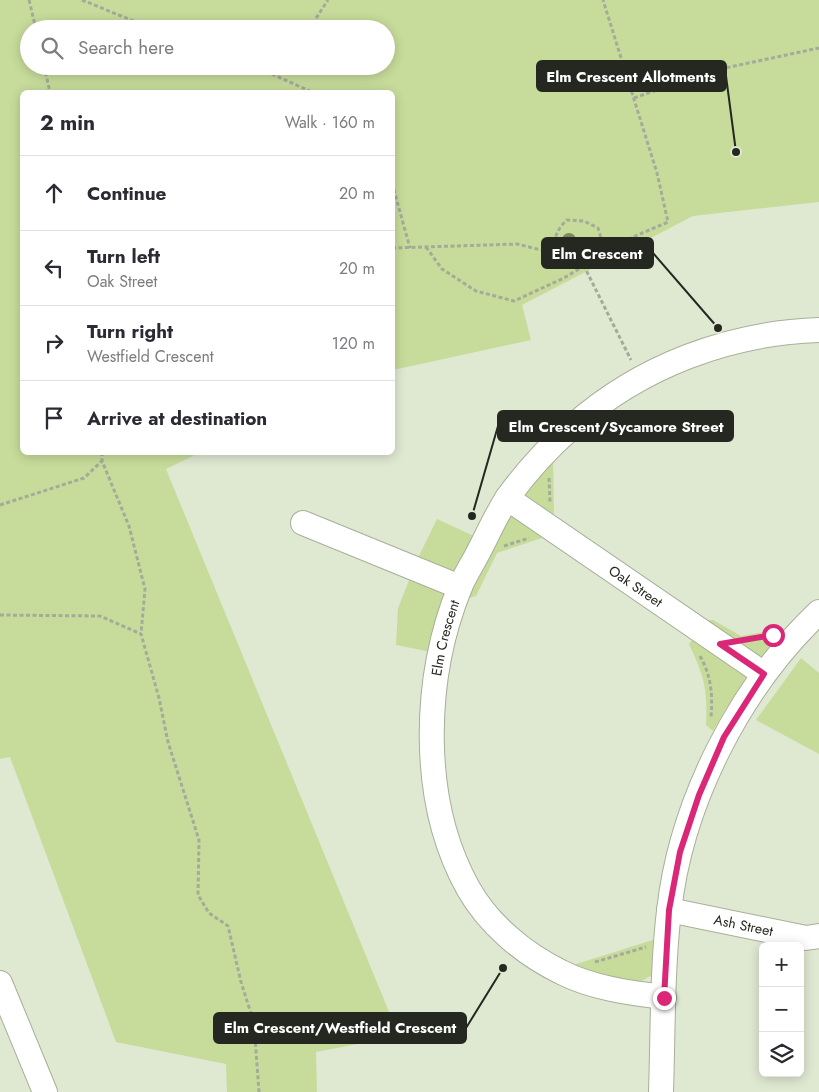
<!DOCTYPE html>
<meta charset="utf-8">
<style>
:root{--surface:#fff;--page:#f2f2f3;--text:#2b2b33;--muted:#7c7c81;--line:#e1e1e2}
body{margin:0;font-family:Jost,sans-serif;background:var(--page);color:var(--text)}
.controls{position:absolute;right:15px;bottom:15px;display:grid;overflow:hidden;border-radius:8px;box-shadow:0 2px 12px #0003}
.controls button{width:45px;height:45px;display:grid;place-items:center;padding:0;border:0;border-bottom:1px solid var(--line);background:var(--surface);color:var(--text);font:25px sans-serif}
.stop{position:absolute;width:15px;height:15px;margin:-11px;border:4px solid #db2777;border-radius:50%;background:#fff}
.stop.end{background:#db2777;border-color:#fff;box-shadow:0 1px 5px #0008}
.list{margin:0;padding:0;list-style:none}
h2{display:flex;justify-content:space-between;align-items:center;height:65px;margin:0;padding:0 20px;font-size:21px}
h2 small{font-size:16px;font-weight:400;color:var(--muted)}
.list li{display:grid;grid-template-columns:32px 1fr auto;gap:15px;align-items:center;box-sizing:border-box;height:75px;padding:0 20px;border-top:1px solid var(--line)}
.list b{display:block;font-size:19px;white-space:nowrap}
.list p{margin:0;font-size:16px;white-space:nowrap;color:var(--muted)}
.list em{font-size:16px;font-style:normal;color:var(--muted)}
.icon{flex:none;width:28px;height:28px;fill:none;stroke:currentColor;stroke-width:2;stroke-linecap:round;stroke-linejoin:round}
.map{position:relative;flex:none;width:819px;height:1092px;overflow:hidden}
.search{position:absolute;background:var(--surface);box-shadow:0 2px 12px #0003;left:20px;top:20px;width:375px;height:55px;display:flex;align-items:center;gap:12px;box-sizing:border-box;padding:0 18px;border-radius:28px;color:var(--muted);font-size:19px}
.panel{position:absolute;background:var(--surface);box-shadow:0 2px 12px #0003;left:20px;top:90px;width:375px;height:365px;border-radius:8px}
.map>svg:first-child{display:block}
.green{fill:#c7dc9b;fill-rule:evenodd}
.lines{fill:none;stroke-linecap:round;stroke-linejoin:round}
.minor-casing{stroke:#a7af99;stroke-width:26}
.path{stroke:#a4ab99;stroke-width:3;stroke-dasharray:4 2.5;stroke-linecap:butt}
.minor{stroke:#fff;stroke-width:24}
.tree{fill:#7c885e}
.route{stroke:#db2777;stroke-width:6}
.labels{text-anchor:middle;stroke-width:4;stroke-linejoin:round;paint-order:stroke}
.street-label{font-size:14px;fill:#252820;stroke:#dfe8d1}
.leader{fill:none;stroke:#252820;stroke-width:2}
.callout-dot{fill:#252820;stroke:#dfe8d1;stroke-width:2}
.callout{fill:#252820;stroke:#252820;stroke-width:2}
.callout-label{font-size:15px;text-anchor:middle;font-weight:bold;fill:#fff}
</style>
<div class="map">
<svg width="819" height="1092" viewBox="0 0 819 1092">
<rect width="100%" height="100%" fill="#dfe8d1"/>
<path class="green" d="M0,0H819V202L693,216L522,305L531,340L393,370L392,92H22V452L199,453L166,469L399,1036L316,1052L317,1092H227L226,1064L116,1042L10,757L0,759ZM29,29H386V66H29Z
M553,457L554,513L542,538L497,553L476,596L445,605L431,652L396,645L398,608L418,558L437,519L491,544L536,477Z
M706,620H713L741,636L781,629V639L725,710L713,731L706,725C708,689 704,676 689,644Z
M801,658L819,673V754L756,720Z
M656,939L655,965L651,976C648,977 644,980 641,981C626,986 587,971 573,965Z"/>
<g class="lines">
<g class="minor-casing">
<g id="minor">
<path id="s1" d="M507,498L764,674"/>
<path d="M303,523L460,587"/>
<path id="s2" d="M669,910L806,938L819,936"/>
<path d="M0,983L45,1092"/>
<path id="s3" d="M664,997C630,993 592,988 561,972C524,954 488,924 468,888C419,800 423,678 460,587C465,575 473,563 479,551C488,534 497,513 508,497C526,472 550,446 573,426C641,366 729,333 819,330"/>
<path d="M661,1092C663,1032 662,970 669,911C681,802 740,687 819,612"/>
</g>
</g>
<path class="path" d="M29,0L36,29
M82,0L153,29
M309,29L328,0
M44,66L50,92
M254,66L312,92
M634,98L711,71L819,48
M392,183L410,248
M426,247L442,269L476,291L514,301L564,278L584,266L598,252L602,241L598,228L584,221L567,220C553,232 548,253 568,264C572,266 579,265 584,266L631,360
M392,248L517,244L557,254
M598,252L668,222L657,173L603,0
M102,452V461L129,526L145,589L141,634
M549,478L550,502
M0,505L84,478L102,461
M504,546L529,538
M0,615L100,616L141,634L159,698L168,742L199,840L198,895L209,913L228,926L241,982L254,1023L259,1092
M750,639L769,636
M700,656C711,675 713,695 711,717
M595,962L646,947"/>
<use href="#minor" class="minor"/>
</g>
<circle class="tree" cx="569" cy="240" r="7"/>
<g class="lines">
<path class="route" d="M664,998L669,910L680,852L699,795L724,737L764,674L720,644L773,635"/>
</g>
<g class="labels">
<g class="street-label">
<text dy="5" stroke="none"><textPath href="#s1" startOffset="156">Oak Street</textPath></text>
<text dy="5" stroke="none"><textPath href="#s3" startOffset="491">Elm Crescent</textPath></text>
<text dy="5" stroke="none"><textPath href="#s2" startOffset="76">Ash Street</textPath></text>
</g>
</g>
<path class="leader" d="M736 152L726 76M718 328L653 253M472 516L498 426M503 968L466 1028"/>
<g class="callout-dot">
<circle cx="736" cy="152" r="5"/>
<circle cx="718" cy="328" r="5"/>
<circle cx="472" cy="516" r="5"/>
<circle cx="503" cy="968" r="5"/>
</g>
<g class="callout">
<rect x="537" y="61" width="189" height="30" rx="5"/>
<rect x="542" y="238" width="111" height="30" rx="5"/>
<rect x="498" y="411" width="235" height="30" rx="5"/>
<rect x="214" y="1013" width="252" height="30" rx="5"/>
</g>
<g class="callout-label">
<text x="631" y="82">Elm Crescent Allotments</text>
<text x="597" y="259">Elm Crescent</text>
<text x="616" y="432">Elm Crescent/Sycamore Street</text>
<text x="340" y="1033">Elm Crescent/Westfield Crescent</text>
</g>
</svg>
<div class="controls">
<button>+</button>
<button>−</button>
<button><svg class="icon" aria-label="layers" viewBox="0 0 24 24"><path d="M12 4l9 5-9 5-9-5zM3 14l9 5 9-5"/></svg></button>
</div>
<div class="stop" style="left:773px;top:635px"></div>
<div class="stop end" style="left:664px;top:998px"></div>
<div class="search"><svg class="icon" aria-label="search" viewBox="0 0 24 24"><circle cx="10" cy="10" r="6"/><path d="M15 15l6 6"/></svg>Search here</div>
<section class="panel">
<h2>2 min<small>Walk · 160 m</small></h2>
<ul class="list">
<li><svg class="icon" aria-label="ahead" viewBox="0 0 24 24"><path d="M12 20V5M6 11l6-6 6 6"/></svg><div><b>Continue</b></div><em>20 m</em></li>
<li><svg class="icon" aria-label="left" viewBox="0 0 24 24"><path d="M17 20v-9H6M10 6l-5 5 5 5"/></svg><div><b>Turn left</b><p>Oak Street</p></div><em>20 m</em></li>
<li><svg class="icon" aria-label="right" viewBox="0 0 24 24"><path d="M7 20v-9h11M14 6l5 5-5 5"/></svg><div><b>Turn right</b><p>Westfield Crescent</p></div><em>120 m</em></li>
<li><svg class="icon" aria-label="arrive" viewBox="0 0 24 24"><path d="M6 21V4h12l-3 4 3 4H6"/></svg><div><b>Arrive at destination</b></div></li>
</ul>
</section>
</div>
